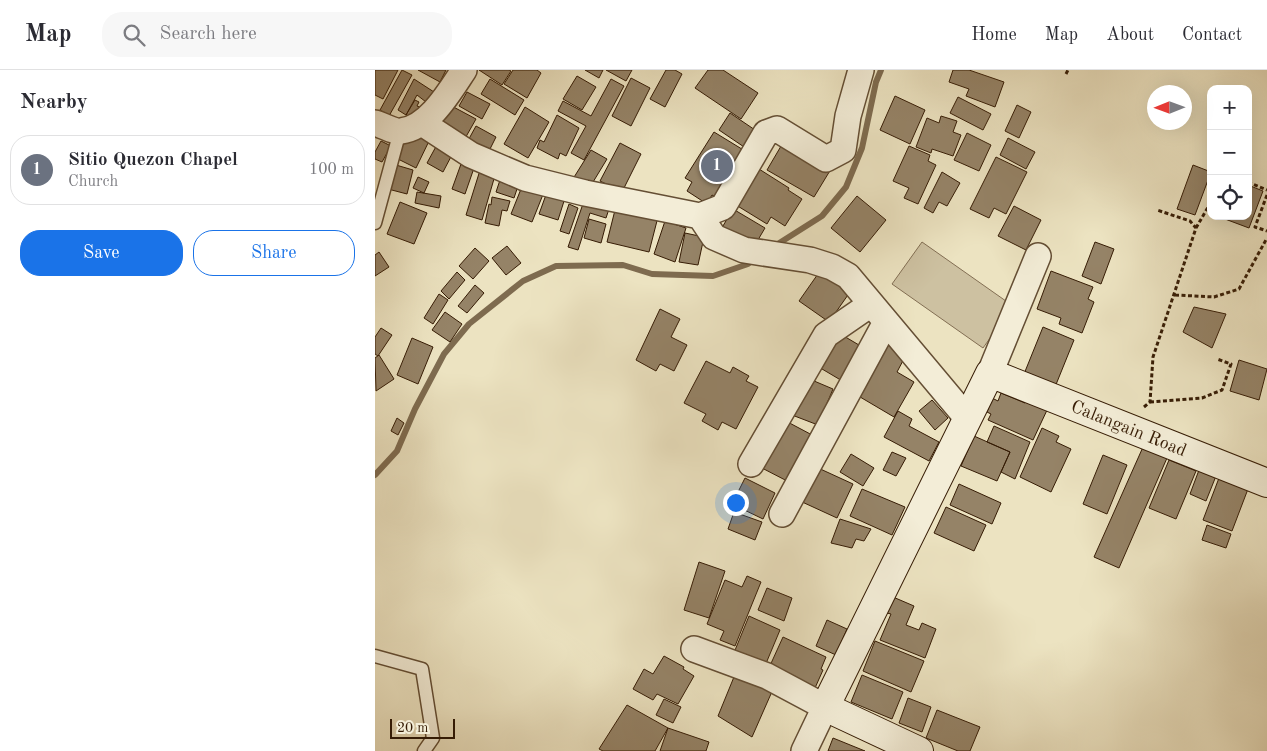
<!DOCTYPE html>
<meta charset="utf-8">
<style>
:root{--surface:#fff;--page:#f7f7f7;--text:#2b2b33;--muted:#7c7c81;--line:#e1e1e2;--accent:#1a73e8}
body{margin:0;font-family:"Old Standard TT",serif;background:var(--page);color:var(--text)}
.controls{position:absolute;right:15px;top:15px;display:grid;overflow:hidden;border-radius:10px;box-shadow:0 5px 20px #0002}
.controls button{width:45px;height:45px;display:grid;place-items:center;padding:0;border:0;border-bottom:1px solid var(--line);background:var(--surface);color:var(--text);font:25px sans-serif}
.compass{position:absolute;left:772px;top:15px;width:45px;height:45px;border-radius:50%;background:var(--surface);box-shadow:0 5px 20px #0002;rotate:269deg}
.scale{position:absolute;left:15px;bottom:12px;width:65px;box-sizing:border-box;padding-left:5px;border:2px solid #361c05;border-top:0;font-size:14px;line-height:18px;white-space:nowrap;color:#361c05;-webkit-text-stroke:4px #f3edd7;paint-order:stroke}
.you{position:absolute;left:360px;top:432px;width:18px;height:18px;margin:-12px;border:4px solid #fff;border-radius:50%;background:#1a73e8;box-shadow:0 0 0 8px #1a73e833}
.badge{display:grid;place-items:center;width:32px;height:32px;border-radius:50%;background:var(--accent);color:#fff;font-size:16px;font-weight:700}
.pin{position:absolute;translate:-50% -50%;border:2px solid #fff;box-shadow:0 1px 5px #0006}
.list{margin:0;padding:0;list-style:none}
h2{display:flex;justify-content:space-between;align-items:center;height:65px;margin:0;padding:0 20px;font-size:21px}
h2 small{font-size:16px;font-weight:400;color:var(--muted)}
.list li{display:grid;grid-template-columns:32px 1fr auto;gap:15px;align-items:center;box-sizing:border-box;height:70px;margin:0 10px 10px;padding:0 10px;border:1px solid var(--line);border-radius:20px}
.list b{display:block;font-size:19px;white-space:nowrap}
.list p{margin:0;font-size:16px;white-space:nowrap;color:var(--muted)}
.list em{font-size:16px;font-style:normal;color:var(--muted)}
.actions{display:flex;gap:10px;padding:15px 20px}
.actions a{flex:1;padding:11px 0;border:1px solid var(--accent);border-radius:20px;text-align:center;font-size:18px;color:var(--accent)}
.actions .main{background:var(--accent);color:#fff}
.icon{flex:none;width:28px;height:28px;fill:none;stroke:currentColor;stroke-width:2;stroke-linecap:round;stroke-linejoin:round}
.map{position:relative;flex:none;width:892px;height:681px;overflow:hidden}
header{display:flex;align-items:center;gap:30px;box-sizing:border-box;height:70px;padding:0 25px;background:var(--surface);border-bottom:1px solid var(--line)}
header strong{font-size:24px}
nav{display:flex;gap:28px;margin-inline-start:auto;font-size:18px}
.search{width:350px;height:45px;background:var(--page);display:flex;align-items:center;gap:12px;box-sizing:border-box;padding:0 18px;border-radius:20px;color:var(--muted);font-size:19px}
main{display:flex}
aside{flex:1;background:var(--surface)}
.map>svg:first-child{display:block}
.grass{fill:#cdc1a1;stroke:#826e53}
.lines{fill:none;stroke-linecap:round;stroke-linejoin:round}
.stream{stroke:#7e6b4f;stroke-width:6}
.building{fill:#958367;stroke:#361c05}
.lane-casing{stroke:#644e34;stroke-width:15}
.street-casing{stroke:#644e34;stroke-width:28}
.secondary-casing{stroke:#361c05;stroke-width:30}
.path{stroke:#361c05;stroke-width:3;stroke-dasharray:4 2.5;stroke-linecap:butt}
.lane{stroke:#f3edd7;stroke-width:12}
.street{stroke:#f3edd7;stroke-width:25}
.secondary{stroke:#f3edd7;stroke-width:28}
.labels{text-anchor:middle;stroke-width:5;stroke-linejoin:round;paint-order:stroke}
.street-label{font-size:18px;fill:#361c05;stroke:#f3edd7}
</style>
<header>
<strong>Map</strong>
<div class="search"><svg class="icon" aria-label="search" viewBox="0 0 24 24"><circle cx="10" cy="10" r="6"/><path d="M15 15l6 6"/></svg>Search here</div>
<nav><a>Home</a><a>Map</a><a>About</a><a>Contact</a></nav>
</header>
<main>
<aside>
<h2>Nearby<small></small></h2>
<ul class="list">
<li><span class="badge" style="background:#6b7280">1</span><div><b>Sitio Quezon Chapel</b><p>Church</p></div><em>100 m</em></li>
</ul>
<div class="actions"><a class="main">Save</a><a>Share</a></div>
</aside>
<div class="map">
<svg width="892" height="681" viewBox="0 0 892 681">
<rect width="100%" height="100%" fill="#ece3c1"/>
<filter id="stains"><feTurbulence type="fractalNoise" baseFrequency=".004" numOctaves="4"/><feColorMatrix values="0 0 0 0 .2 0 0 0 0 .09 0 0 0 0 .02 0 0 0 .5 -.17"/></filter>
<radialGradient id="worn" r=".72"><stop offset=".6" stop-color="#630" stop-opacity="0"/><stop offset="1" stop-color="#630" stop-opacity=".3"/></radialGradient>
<path class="grass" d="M547,172L638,236L608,278L517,214Z"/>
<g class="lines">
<path class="stream" d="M398,177L447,146L471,117L487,78L501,12L506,0
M0,405L22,381L40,339L69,284L94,254L148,211L181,196L248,195L277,204L338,206L373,194L379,189"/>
</g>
<path class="building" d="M0,0H23L8,29L0,25Z
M27,0L37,5L14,46L5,40Z
M43,0H71L65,12Z
M104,0H134L136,1L127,15Z
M138,0H162L166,3L152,28L129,14Z
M210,0H228L224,8Z
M231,0H257L251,11Z
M291,0H300L307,4L290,37L275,29Z
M333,0H348L383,23L366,49L320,18Z
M578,0H594L629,12L620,37L591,26L594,19L574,12Z
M202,6L221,17L207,40L188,29Z
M256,8L275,18L256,56L237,46Z
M39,9L59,22L51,32L42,25L31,45L23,40Z
M115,9L149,30L140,45L106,24Z
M236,9L249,16L209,90L196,83L211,56L183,41L188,31L216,46Z
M92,22L115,34L107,49L84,36Z
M520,26L550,40L535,74L505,60Z
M583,27L616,44L608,60L575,43Z
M40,30L44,32L42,36L47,38L44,44L39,42L36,47L31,45Z
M71,33L101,49L88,72L59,57Z
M642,35L656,42L644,68L630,61Z
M150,37L174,52L153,88L129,74Z
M355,43L386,64L375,81L344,60Z
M182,45L204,58L191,86L185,83L183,89L162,78L165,70L169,72Z
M566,46L582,51L578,62L586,65L578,86L557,79L556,83L541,77L552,48L564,53Z
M101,56L121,67L111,87L90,76Z
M35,59L55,69L41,98L21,88Z
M339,62L375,84L346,130L337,125L332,134L312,121L317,112L310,108Z
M592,63L616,75L604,101L579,90Z
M633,68L660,82L651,99L625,85Z
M6,71L16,76L7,92L0,89V82Z
M64,71L80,79L68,102L52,93Z
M409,71L456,99L439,127L392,100Z
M245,73L266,84L247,122L225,111Z
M534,76L555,85L553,91L561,95L543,134L529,128L534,118L518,111Z
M216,80L232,89L212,122L196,112Z
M621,87L652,102L631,144L619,138L614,148L595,139Z
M86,94L99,98L90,124L77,119Z
M21,95L38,100L32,124L13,119Z
M818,95L836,102L820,145L802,139Z
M106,97L121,102L107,150L91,145Z
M384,99L414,118L413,120L427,129L410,156L396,147L392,154L361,135Z
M567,102L585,113L572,136L564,132L558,143L549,138Z
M43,107L54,112L49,123L38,118Z
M126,107L144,113L139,128L121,122Z
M148,114L169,122L157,152L136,144Z
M873,115L888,121L874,158L850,149L851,146H873Z
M42,122L66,126L64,138L40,133Z
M172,122L190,128L183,150L164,144Z
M482,126L511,150L485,182L456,158Z
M117,127L135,131L132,141L127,140L124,156L110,153L114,134L116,135Z
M210,128L235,136L231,148L215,143L203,180L193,177Z
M25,132L52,143L39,174L12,164Z
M242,132L284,143L274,182L232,172Z
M194,134L203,138L194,164L185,161Z
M639,136L666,150L651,180L623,166Z
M358,139L390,158L377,180L345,161Z
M214,149L231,154L226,173L209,168Z
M290,151L311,158L300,192L279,184Z
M310,163L329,167L323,195L304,192Z
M720,172L739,179L726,214L707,206Z
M132,176L146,193L131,205L117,188Z
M100,178L114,191L98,209L84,196Z
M4,182L14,197L0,206V185Z
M445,201L475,222L454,252L424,231Z
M676,201L718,217L713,229L719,232L707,263L684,254L686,248L662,239Z
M82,202L90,210L74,229L66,221Z
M100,215L109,223L92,243L83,236Z
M64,224L73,230L58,254L49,248Z
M819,237L851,244L837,278L808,262Z
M285,239L305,249L296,267L312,275L299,301L285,294L281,301L261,290Z
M70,242L87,254L75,272L57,260Z
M668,257L699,270L680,317L649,304Z
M6,258L17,265L3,286L0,284V267Z
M462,262L489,278L469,312L442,296Z
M37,268L58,277L43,314L22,305Z
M508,272L531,285L522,302L539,312L519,347L480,324Z
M4,285L19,309L1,321L0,288Z
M864,290L892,299L884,330L855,321Z
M331,291L355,303L358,297L374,306L371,311L383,317L361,359L347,352L343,360L327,351L331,344L309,333Z
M432,308L458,319L443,355L417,345Z
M626,323L650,333L652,329L673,338L658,370L613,350L616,344L612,342L617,328L623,331Z
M557,330L573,348L560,360L544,341Z
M523,341L537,349L534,356L564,372L554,391L509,367Z
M22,348L29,353L23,365L16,361Z
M407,349L439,366L416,413L383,396Z
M619,356L655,372L640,409L626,402L635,382L612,372Z
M667,358L684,366L681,372L696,379L676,422L645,407Z
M599,366L635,382L622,411L586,396Z
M768,377L792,388L744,498L719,487Z
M517,382L531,388L521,406L508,400Z
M476,384L499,398L488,416L465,402Z
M728,385L752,395L732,444L708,434Z
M794,390L821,401L801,449L774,438Z
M441,397L478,414L462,448L425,431Z
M824,400L841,406L831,431L815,424Z
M370,408L400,423L388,449L357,434Z
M844,408L873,419L857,461L828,450Z
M584,414L626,433L617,454L575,435Z
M487,419L530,437L517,465L475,446Z
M571,437L611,455L599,481L559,463Z
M359,442L387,452L380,470L353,459Z
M465,449L496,459L489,471L481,469L477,478L456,473Z
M832,455L856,464L851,478L827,470Z
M324,492L350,501L334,548L309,540Z
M372,506L386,512L360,576L345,570L349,561L332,554L350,510L367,517Z
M392,518L417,528L409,551L383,540Z
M518,527L539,536L531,555L544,560L547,553L561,559L550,588L505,570L516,544L512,543Z
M374,546L405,560L387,603L356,590Z
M452,550L472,559L461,585L441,576Z
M408,567L451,587L446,599L448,600L436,627L393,600Z
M500,571L549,591L536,622L488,601Z
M289,586L309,597L308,599L319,606L303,634L282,624L278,630L258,619L269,599L278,604Z
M361,602L399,617L377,667L343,646Z
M487,605L528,622L517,649L476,632Z
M533,628L556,637L547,662L524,653Z
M289,629L306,637L298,653L281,645Z
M252,635L293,658L280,681H228L224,679Z
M562,640L605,657L595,681H583L551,668Z
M293,658L334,672L331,681H285Z
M458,668L490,681H453Z"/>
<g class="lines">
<g class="lane-casing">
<path id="lane" d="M0,153L25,61
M0,586L47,599L58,668L49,681"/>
</g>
<g class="street-casing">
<path id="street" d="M0,53C7,55 19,62 26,61C54,58 75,21 89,0
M47,53L96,85L150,108L210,123L325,146L348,137L391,63L402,59L451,89L468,80L473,46L486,0
M325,146L339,167L369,180L435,190L457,197L473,206L592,348
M615,303L663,186
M376,394L451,265L496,234
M407,444L511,252
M319,579L392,606L450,637L429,681"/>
</g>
<g class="secondary-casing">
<path id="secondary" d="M544,681L450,637L615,303L892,413"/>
</g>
<path class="path" d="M691,4L693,0
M873,112L892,120
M892,125L880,157L892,161
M821,158L836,132
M800,225L839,227L864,219L892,168
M775,332L827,328L847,320L856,294L842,289
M769,337L775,332L778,287L821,158L815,151L782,140"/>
<use href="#lane" class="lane"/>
<use href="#street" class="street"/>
<use href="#secondary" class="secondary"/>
</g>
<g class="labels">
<g class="street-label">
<text transform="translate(754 358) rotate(22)" y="6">Calangain Road</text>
</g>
</g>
<rect width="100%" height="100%" filter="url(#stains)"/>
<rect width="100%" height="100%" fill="url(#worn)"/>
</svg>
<div class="controls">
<button>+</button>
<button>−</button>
<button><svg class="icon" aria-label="locate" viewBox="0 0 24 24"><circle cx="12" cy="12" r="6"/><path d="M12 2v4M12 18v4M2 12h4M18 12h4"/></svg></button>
</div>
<svg class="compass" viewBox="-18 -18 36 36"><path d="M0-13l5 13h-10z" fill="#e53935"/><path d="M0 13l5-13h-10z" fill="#7c7c81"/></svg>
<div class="scale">20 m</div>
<div class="you"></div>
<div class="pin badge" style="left:342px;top:96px;background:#6b7280">1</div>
</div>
</main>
